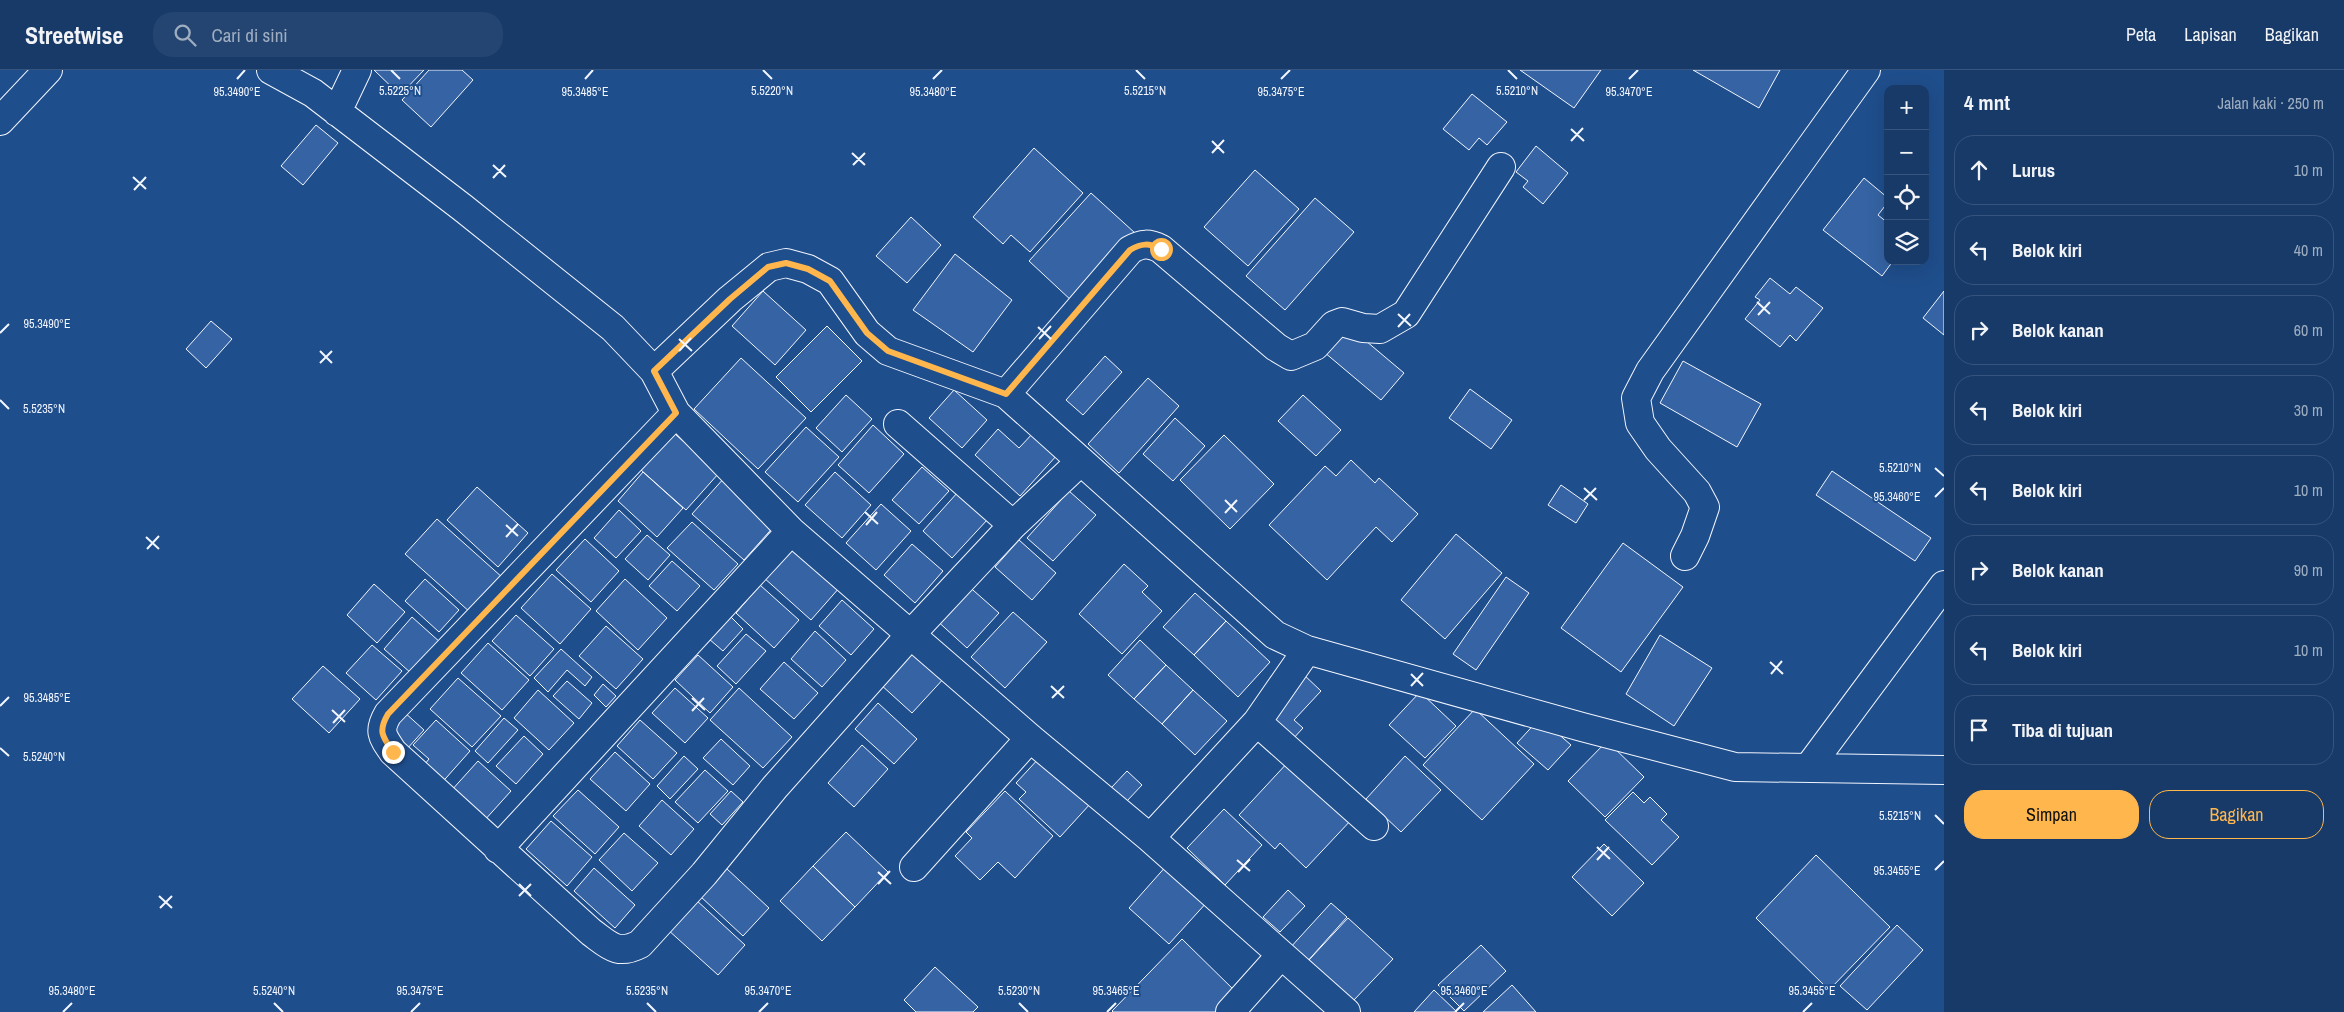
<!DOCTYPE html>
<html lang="id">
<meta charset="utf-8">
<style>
:root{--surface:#173a69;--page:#244571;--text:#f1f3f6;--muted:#9eadc0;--line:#36547d;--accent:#ffb74d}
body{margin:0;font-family:"Archivo Narrow",sans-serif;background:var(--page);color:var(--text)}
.controls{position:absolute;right:15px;top:15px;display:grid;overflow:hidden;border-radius:10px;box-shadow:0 5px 20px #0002}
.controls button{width:45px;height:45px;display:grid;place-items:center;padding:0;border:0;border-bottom:1px solid var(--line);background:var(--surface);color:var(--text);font:25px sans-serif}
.stop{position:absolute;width:15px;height:15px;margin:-11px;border:4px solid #ffb74d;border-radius:50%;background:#fff}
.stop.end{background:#ffb74d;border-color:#fff;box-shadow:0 1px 5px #0008}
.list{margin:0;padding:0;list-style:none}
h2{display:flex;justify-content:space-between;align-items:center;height:65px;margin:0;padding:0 20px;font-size:21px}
h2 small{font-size:16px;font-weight:400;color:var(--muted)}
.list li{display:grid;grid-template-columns:32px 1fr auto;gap:15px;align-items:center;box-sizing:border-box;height:70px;margin:0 10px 10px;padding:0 10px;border:1px solid var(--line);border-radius:20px}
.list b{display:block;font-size:19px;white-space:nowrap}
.list em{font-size:16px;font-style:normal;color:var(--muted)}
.actions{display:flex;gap:10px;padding:15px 20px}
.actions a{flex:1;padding:11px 0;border:1px solid var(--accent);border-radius:20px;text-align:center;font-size:18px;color:var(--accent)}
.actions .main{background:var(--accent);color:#111}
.icon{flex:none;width:28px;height:28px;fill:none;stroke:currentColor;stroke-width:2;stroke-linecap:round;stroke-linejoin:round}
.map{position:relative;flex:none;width:1944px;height:942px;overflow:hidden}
header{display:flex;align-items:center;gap:30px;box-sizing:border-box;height:70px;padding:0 25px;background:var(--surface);border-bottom:1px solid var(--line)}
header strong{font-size:24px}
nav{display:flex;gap:28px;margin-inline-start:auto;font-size:18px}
.search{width:350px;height:45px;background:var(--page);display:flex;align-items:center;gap:12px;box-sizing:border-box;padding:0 18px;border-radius:20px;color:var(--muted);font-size:19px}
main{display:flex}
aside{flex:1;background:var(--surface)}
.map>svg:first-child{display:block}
.building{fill:#3563a3;stroke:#f2f6ff}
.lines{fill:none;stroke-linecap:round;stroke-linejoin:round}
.street-casing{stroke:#f2f6ff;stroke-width:30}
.street{stroke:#1f4e8c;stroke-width:28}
.route{stroke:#ffb74d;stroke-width:6}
.ticks{fill:none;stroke:#f2f6ff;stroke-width:2}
.ticks-label{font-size:12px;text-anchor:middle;fill:#f2f6ff;stroke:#1f4e8c;stroke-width:4;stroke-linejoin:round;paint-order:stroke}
</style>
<header>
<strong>Streetwise</strong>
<div class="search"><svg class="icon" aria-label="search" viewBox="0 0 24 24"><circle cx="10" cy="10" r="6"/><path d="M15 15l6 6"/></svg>Cari di sini</div>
<nav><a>Peta</a><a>Lapisan</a><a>Bagikan</a></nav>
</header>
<main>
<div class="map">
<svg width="1944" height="942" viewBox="0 0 1944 942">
<rect width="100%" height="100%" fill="#1f4e8c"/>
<path class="building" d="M374,0H424L400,25Z
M429,0H462L473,10L431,57L402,30Z
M1520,0H1601L1574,38Z
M1693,0H1780L1759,38Z
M1472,24L1507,52L1487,75L1479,68L1469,80L1443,59Z
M316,55L338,73L303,115L281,96Z
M1536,76L1568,103L1543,134L1523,117L1528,111L1516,102Z
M1034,78L1083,123L1030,182L1011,165L1003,174L973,147Z
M1255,100L1299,139L1248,196L1204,157Z
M1864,108L1888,128V132L1878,145L1888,153V191H1893L1882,206L1823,160Z
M1091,123L1135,163L1073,232L1029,191Z
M1315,128L1354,162L1285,240L1246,206Z
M911,147L941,175L907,213L876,186Z
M955,184L1012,230L973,282L913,240Z
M1770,208L1790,224L1796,217L1823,238L1796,271L1790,265L1780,277L1745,249L1760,230L1755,227Z
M763,221L806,260L775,295L732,256Z
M1944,221V265L1923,248Z
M211,251L232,269L206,298L186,279Z
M1347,255L1404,303L1381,330L1324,282Z
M827,256L862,291L811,342L776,307Z
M1105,286L1122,302L1083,345L1066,330Z
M741,288L806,348L758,399L694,339Z
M1683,291L1761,334L1737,377L1660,333Z
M1148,308L1179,336L1119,403L1088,374Z
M1470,319L1512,350L1491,379L1449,348Z
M954,320L987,350L962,378L929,348Z
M846,325L872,349L842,382L816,358Z
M1303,325L1341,360L1316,386L1278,351Z
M1175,348L1205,376L1173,411L1143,384Z
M873,355L904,384L869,423L838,395Z
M806,357L839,387L798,432L765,402Z
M998,359L1019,378L1034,362L1058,384L1020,426L975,385Z
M675,364L719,403L686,440L641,400Z
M1224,365L1274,414L1230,459L1180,410Z
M1351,390L1375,413L1379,408L1418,444L1392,472L1376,457L1327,510L1269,455L1325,396L1336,406Z
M922,397L949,421L919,454L892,430Z
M1832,401L1931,468L1915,491L1816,425Z
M643,402L683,438L657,467L618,431Z
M835,402L871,435L842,468L805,435Z
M725,407L776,454L744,490L692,444Z
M1561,415L1588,434L1576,453L1548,435Z
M477,417L528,463L498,497L447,450Z
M1069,421L1096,445L1053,491L1027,468Z
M958,422L988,449L952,488L923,461Z
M881,434L911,461L876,500L846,473Z
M619,440L641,461L616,488L594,468Z
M437,449L503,508L471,543L405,484Z
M692,452L738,494L714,520L667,478Z
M1456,464L1502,503L1445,569L1401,530Z
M647,465L670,485L648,510L625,489Z
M585,469L619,501L591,532L556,500Z
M1019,470L1056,503L1032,530L995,497Z
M1623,473L1683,517L1621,602L1561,558Z
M793,474L840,517L811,550L763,507Z
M912,474L943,501L915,533L884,505Z
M672,491L700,516L677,541L649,516Z
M1124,494L1148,516L1142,522L1162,541L1122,584L1079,544Z
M552,504L591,539L560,574L521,538Z
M1506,507L1529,523L1476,600L1453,584Z
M425,509L459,540L439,562L405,531Z
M625,509L667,548L638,580L596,541Z
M965,513L999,543L967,578L934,548Z
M374,514L405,542L377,573L347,545Z
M760,515L799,550L774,578L736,543Z
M1195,523L1226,551L1194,585L1163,557Z
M842,530L874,559L851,585L819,556Z
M1013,542L1047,572L1005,618L971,587Z
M516,545L554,579L530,606L492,571Z
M730,546L743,559L723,581L709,569Z
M412,547L441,573L412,604L384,579Z
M1226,551L1270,592L1238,627L1194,585Z
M606,556L643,589L616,619L579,586Z
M815,561L846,590L822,617L791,589Z
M746,564L766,581L736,614L717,596Z
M1660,565L1712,598L1674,656L1626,624Z
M1140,570L1166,595L1134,629L1108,605Z
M488,573L529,610L502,640L461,603Z
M372,575L402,601L376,630L346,603Z
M914,576L946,606L912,643L880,614Z
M561,579L592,607L585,616L567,600L548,622L534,608Z
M698,585L733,617L710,643L675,610Z
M784,592L818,623L794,649L760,619Z
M1166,595L1193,620L1162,654L1134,629Z
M323,596L360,629L329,663L292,629Z
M1302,603L1321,621L1294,650L1303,658L1291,671L1263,645Z
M458,608L501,646L472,677L430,639Z
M567,611L592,633L579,649L553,626Z
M603,614L616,626L606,637L594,625Z
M675,618L708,648L685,673L652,643Z
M739,618L792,667L763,698L710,650Z
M538,620L574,653L549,680L514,648Z
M1193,620L1227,651L1195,685L1162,654Z
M1420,622L1456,656L1425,688L1389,655Z
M878,633L917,669L894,694L855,659Z
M1475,639L1534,694L1482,750L1423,695Z
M403,641L424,660L406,680L384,661Z
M504,648L518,660L488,693L475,681Z
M1540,648L1571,675L1548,700L1517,673Z
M436,650L470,681L438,717L420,700L429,689L413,675Z
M640,650L677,683L653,709L617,676Z
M524,666L543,684L516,714L496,696Z
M721,669L750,696L733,715L703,688Z
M1607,671L1644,707L1605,747L1568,711Z
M862,675L888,699L854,737L828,713Z
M615,682L650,714L626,741L590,709Z
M684,686L698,699L670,729L657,716Z
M1041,686L1091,733L1060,767L1019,729L1026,722L1016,713Z
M1405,686L1441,720L1401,762L1366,729Z
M1290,690L1353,748L1306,798L1280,773L1275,779L1239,745Z
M478,691L511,721L483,752L450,722Z
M705,700L728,721L698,753L675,732Z
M1127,701L1142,715L1126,732L1111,718Z
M578,720L619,757L595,784L553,746Z
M731,721L743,732L722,755L710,744Z
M1005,721L1053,766L1015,808L998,792L980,810L955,786L972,768L966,762Z
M1633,722L1644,733L1650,727L1667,744L1661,750L1679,767L1652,795L1605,750Z
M662,730L694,759L671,785L639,756Z
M1224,739L1262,775L1225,815L1187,778Z
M551,751L592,787L567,816L526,779Z
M846,762L888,802L855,837L813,796Z
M624,763L658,793L632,821L599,790Z
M1604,774L1644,813L1612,846L1572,807Z
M1816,785L1890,857L1829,920L1756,848Z
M1168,794L1208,831L1169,874L1129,838Z
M813,796L855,837L822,871L780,831Z
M594,798L635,835L615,858L574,821Z
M726,798L769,838L743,866L700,826Z
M1288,820L1305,836L1280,862L1263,847Z
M695,829L745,875L718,905L667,859Z
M1331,833L1347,847L1305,894L1289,879Z
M1348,848L1393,889L1353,931L1316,910L1323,903L1309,890Z
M1897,855L1923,880L1867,940L1840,916Z
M1182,869L1236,922L1217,942H1113L1112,941Z
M1481,875L1506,901L1464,941L1438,915Z
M935,897L978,937L973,942H916L904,930Z
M1512,915L1536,942H1483Z
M1434,920L1457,942H1414Z"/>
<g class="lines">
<g class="street-casing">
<path id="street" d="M271,0L313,23L463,138L613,258L654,301L676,343L791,461L1030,668L1150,768L1346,942
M337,42L357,0
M0,51L48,0
M654,301L730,229L769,197L786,193L808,199L830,211L867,263L888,281L1006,324L1275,565L1307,580L1582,657L1735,697L1944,700
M1006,324L1130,180C1142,173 1149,173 1161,179L1276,277L1291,286L1315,276L1334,255L1342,252L1363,258L1380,259L1406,244L1501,97
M676,343L388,644C378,661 382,666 393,682L591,862C609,875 617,886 640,874L704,804L775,717L911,564L1013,455L1080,392
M898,354L1013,455
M1685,486L1695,466L1705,437L1697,422L1658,379L1640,353L1636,328L1650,301L1866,0
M1257,652L1374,756
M1809,697L1944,515
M1150,768L1257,652L1307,580
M498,779L791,461
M914,797L1030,668
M1230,942L1281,885"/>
</g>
<use href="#street" class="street"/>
</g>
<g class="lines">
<path class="route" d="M393,682C382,666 378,661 388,644L676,343L654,301L730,229L768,197L786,193L808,199L830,211L867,263L888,281L1006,324L1130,180C1142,173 1149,173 1161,179"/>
</g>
<path class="ticks" d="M391,0L400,9M763,0L772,9M1136,0L1145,9M1508,0L1517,9M237,9L245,0M585,9L593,0M933,9L942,0M1281,9L1290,0M1629,9L1638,0M1571,59L1584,71M1212,71L1224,83M1571,71L1583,58M852,83L865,95M1212,83L1224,70M493,95L506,107M853,95L865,83M133,107L146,119M493,108L505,95M134,120L146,107M1757,232L1770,244M1398,244L1411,256M1758,245L1770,232M1038,257L1051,269M1398,257L1410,244M0,263L9,254M679,269L692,281M1039,269L1051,256M320,281L332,293M679,281L691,268M320,293L332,281M0,330L9,339M1935,398L1944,406M1584,418L1597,430M1935,427L1944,418M1225,430L1237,442M1584,430L1596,418M865,442L878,454M1225,443L1237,430M506,455L518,466M866,455L877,442M146,467L159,479M506,467L518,454M147,479L159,466M1770,592L1783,604M1411,604L1423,616M1771,604L1782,591M1051,616L1064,628M1411,616L1423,603M692,628L705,640M1052,628L1064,616M0,636L9,627M332,640L345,652M692,641L704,628M333,653L345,640M0,678L9,686M1935,745L1944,754M1597,777L1610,789M1237,790L1250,801M1597,790L1609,777M1935,800L1944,791M878,802L891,814M1238,802L1250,789M519,814L531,826M878,814L890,801M159,826L172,838M519,826L531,814M160,838L172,826M274,933L283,942M647,933L656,942M1019,933L1028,942M63,942L72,933M411,942L420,933M759,942L768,933M1107,942L1116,933M1455,942L1464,933M1803,942L1812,933"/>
<g class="ticks-label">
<text x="400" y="25">5.5225°N</text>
<text x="772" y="25">5.5220°N</text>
<text x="1145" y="25">5.5215°N</text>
<text x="1517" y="25">5.5210°N</text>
<text x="237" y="26">95.3490°E</text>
<text x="585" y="26">95.3485°E</text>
<text x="933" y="26">95.3480°E</text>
<text x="1281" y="26">95.3475°E</text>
<text x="1629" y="26">95.3470°E</text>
<text x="47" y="258">95.3490°E</text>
<text x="44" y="343">5.5235°N</text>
<text x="1900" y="402">5.5210°N</text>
<text x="1897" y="431">95.3460°E</text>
<text x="47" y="632">95.3485°E</text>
<text x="44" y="691">5.5240°N</text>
<text x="1900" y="750">5.5215°N</text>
<text x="1897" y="805">95.3455°E</text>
<text x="72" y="925">95.3480°E</text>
<text x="420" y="925">95.3475°E</text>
<text x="768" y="925">95.3470°E</text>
<text x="1116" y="925">95.3465°E</text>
<text x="1464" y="925">95.3460°E</text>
<text x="1812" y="925">95.3455°E</text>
<text x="274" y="925">5.5240°N</text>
<text x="647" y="925">5.5235°N</text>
<text x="1019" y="925">5.5230°N</text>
</g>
</svg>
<div class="controls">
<button>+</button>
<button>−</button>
<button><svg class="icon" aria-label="locate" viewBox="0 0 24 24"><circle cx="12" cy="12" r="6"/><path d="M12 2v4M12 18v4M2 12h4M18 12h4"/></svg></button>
<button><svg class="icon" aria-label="layers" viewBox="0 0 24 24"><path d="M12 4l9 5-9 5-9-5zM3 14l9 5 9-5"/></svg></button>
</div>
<div class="stop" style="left:1161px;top:179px"></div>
<div class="stop end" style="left:393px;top:682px"></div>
</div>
<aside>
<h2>4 mnt<small>Jalan kaki · 250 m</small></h2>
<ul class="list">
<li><svg class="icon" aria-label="ahead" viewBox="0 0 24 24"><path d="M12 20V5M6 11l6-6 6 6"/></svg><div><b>Lurus</b></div><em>10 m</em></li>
<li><svg class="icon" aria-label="left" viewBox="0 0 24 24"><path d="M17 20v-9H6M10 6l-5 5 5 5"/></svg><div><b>Belok kiri</b></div><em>40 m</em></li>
<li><svg class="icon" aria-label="right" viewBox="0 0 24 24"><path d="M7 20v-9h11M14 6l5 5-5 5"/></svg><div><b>Belok kanan</b></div><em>60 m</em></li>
<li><svg class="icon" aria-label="left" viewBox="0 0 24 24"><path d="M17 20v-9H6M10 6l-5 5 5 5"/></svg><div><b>Belok kiri</b></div><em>30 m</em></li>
<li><svg class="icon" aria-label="left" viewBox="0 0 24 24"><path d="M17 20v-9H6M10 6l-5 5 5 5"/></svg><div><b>Belok kiri</b></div><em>10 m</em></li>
<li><svg class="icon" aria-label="right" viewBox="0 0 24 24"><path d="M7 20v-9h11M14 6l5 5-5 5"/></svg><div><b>Belok kanan</b></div><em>90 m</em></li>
<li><svg class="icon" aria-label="left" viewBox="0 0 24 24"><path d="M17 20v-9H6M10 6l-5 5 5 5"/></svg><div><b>Belok kiri</b></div><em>10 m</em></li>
<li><svg class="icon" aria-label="arrive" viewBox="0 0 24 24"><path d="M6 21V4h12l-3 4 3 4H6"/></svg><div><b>Tiba di tujuan</b></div></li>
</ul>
<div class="actions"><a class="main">Simpan</a><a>Bagikan</a></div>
</aside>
</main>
